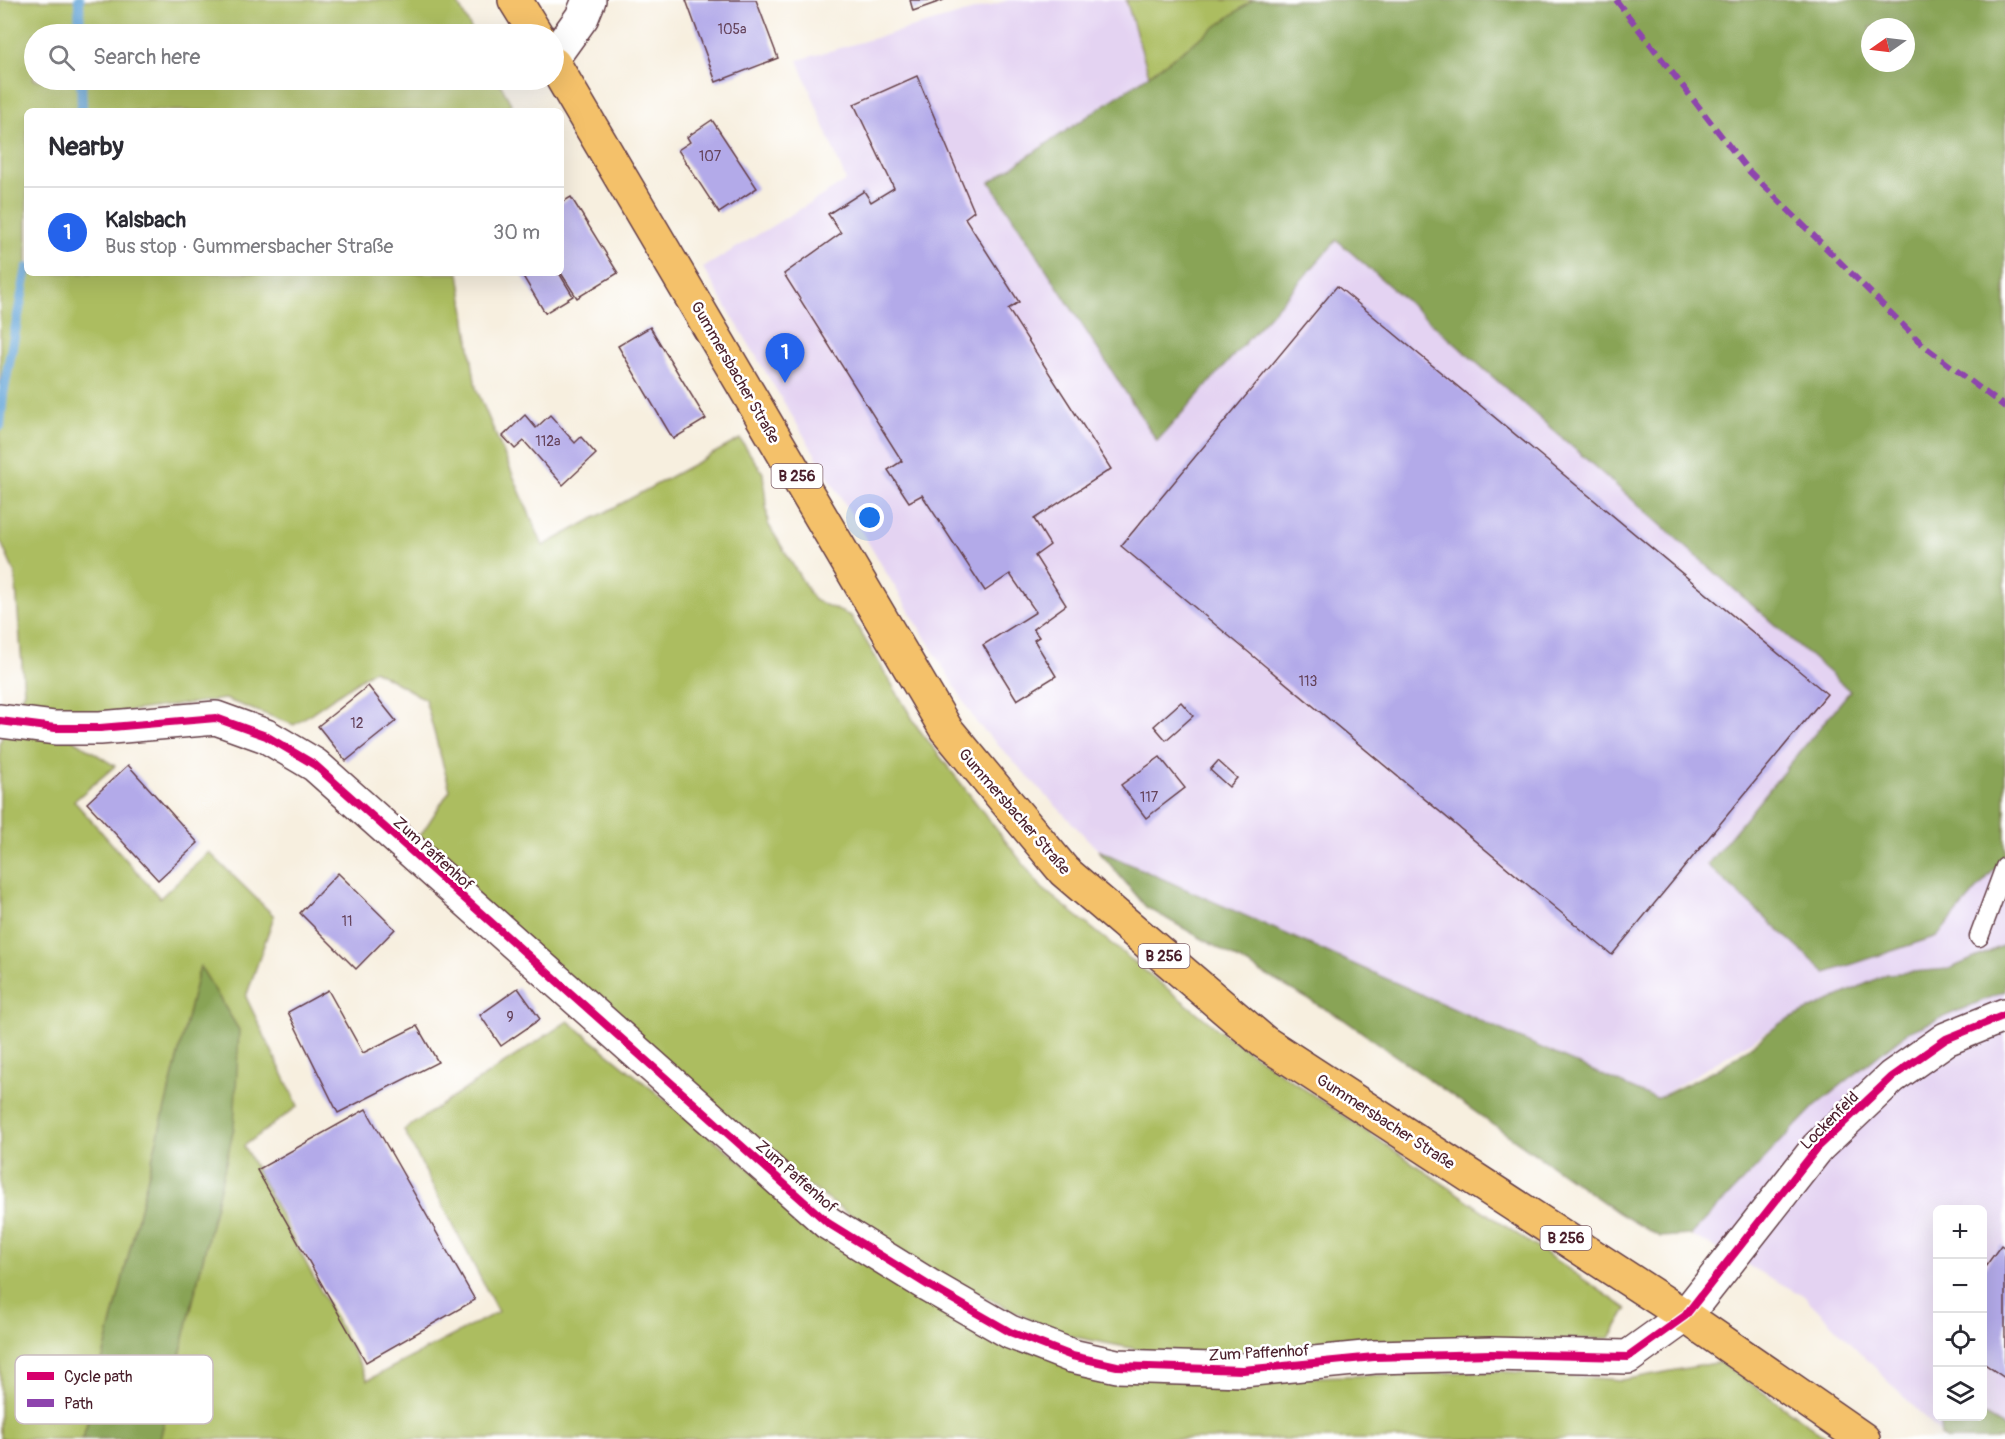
<!DOCTYPE html>
<meta charset="utf-8">
<style>
:root{--surface:#fff;--page:#f2f2f3;--text:#2b2b33;--muted:#7c7c81;--line:#e1e1e2;--accent:#2563eb}
body{margin:0;font-family:Pangolin,sans-serif;background:var(--page);color:var(--text)}
.controls{position:absolute;right:18px;bottom:18px;display:grid;overflow:hidden;border-radius:9px;box-shadow:0 6px 24px #0002}
.controls button{width:54px;height:54px;display:grid;place-items:center;padding:0;border:0;border-bottom:2px solid var(--line);background:var(--surface);color:var(--text);font:30px sans-serif}
.compass{position:absolute;left:1861px;top:18px;width:54px;height:54px;border-radius:50%;background:var(--surface);box-shadow:0 6px 24px #0002;rotate:256deg}
.you{position:absolute;left:870px;top:518px;width:21px;height:21px;margin:-15px;border:4px solid #fff;border-radius:50%;background:#1a73e8;box-shadow:0 0 0 9px #1a73e833}
.badge{display:grid;place-items:center;width:39px;height:39px;border-radius:50%;background:var(--accent);color:#fff;font-size:20px;font-weight:700}
.pin{position:absolute;translate:-50% -50px;filter:drop-shadow(0 2px 3px #0008)}
.pin::after{content:'';position:absolute;top:32px;width:21px;height:18px;background:inherit;clip-path:polygon(0 0,100% 0,50% 100%)}
.list{margin:0;padding:0;list-style:none}
h2{display:flex;justify-content:space-between;align-items:center;height:78px;margin:0;padding:0 24px;font-size:26px}
h2 small{font-size:20px;font-weight:400;color:var(--muted)}
.list li{display:grid;grid-template-columns:39px 1fr auto;gap:18px;align-items:center;box-sizing:border-box;height:90px;padding:0 24px;border-top:2px solid var(--line)}
.list b{display:block;font-size:22px;white-space:nowrap}
.list p{margin:0;font-size:20px;white-space:nowrap;color:var(--muted)}
.list em{font-size:20px;font-style:normal;color:var(--muted)}
.icon{flex:none;width:33px;height:33px;fill:none;stroke:currentColor;stroke-width:2;stroke-linecap:round;stroke-linejoin:round}
.map{position:relative;flex:none;width:2005px;height:1439px;overflow:hidden}
.search{position:absolute;background:var(--surface);box-shadow:0 6px 24px #0002;left:24px;top:24px;width:540px;height:66px;display:flex;align-items:center;gap:15px;box-sizing:border-box;padding:0 21px;border-radius:33px;color:var(--muted);font-size:22px}
.panel{position:absolute;background:var(--surface);box-shadow:0 6px 24px #0002;left:24px;top:108px;width:540px;height:168px;border-radius:9px}
.map>svg:first-child{display:block}
.built{fill:#e4d3f2;fill-rule:evenodd}
.green{fill:#acbd60;stroke:#7b6e46;stroke-width:1.5}
.forest{fill:#89a456;stroke:#6a6240;stroke-width:1.5;fill-rule:evenodd}
.lines{fill:none;stroke-linecap:round;stroke-linejoin:round}
.stream{stroke:#63a4d7;stroke-width:10}
.building{fill:#b3aae9}
.service-casing{stroke:#643e46;stroke-width:21}
.minor-casing{stroke:#643e46;stroke-width:36}
.primary-casing{stroke:#643e46;stroke-width:36}
.service{stroke:#fff;stroke-width:18}
.minor{stroke:#fff;stroke-width:33}
.primary{stroke:#f4c16a;stroke-width:33}
.quiet{stroke:#8e44ad;stroke-width:6;stroke-dasharray:12 6;stroke-linecap:butt}
.cycleway-casing{stroke:#fff;stroke-width:11}
.cycleway{stroke:#d6006c;stroke-width:8}
.labels{text-anchor:middle;stroke-width:5;stroke-linejoin:round;paint-order:stroke}
.number-label{font-size:14px;fill:#64425a}
.shield{fill:#fff;stroke:#80626b;stroke-width:1.5}
.shield-label{font-size:15px;font-weight:bold;fill:#4a1f2b}
.street-label{font-size:16px;fill:#4a1f2b;stroke:#fff}
.key{fill:#fff;stroke:#c9bcbf;stroke-width:1.5}
.key-label{font-size:16px;fill:#4a1f2b}
</style>
<div class="map">
<svg width="2005" height="1439" viewBox="0 0 2005 1439">
<rect width="100%" height="100%" fill="#fff"/>
<filter id="ink" filterUnits="userSpaceOnUse"><feTurbulence type="fractalNoise" baseFrequency=".0167" numOctaves="2"/><feDisplacementMap in="SourceGraphic" scale="12" xChannelSelector="R" yChannelSelector="G"/><feConvolveMatrix kernelMatrix="1 2 1 2 8 2 1 2 1" color-interpolation-filters="sRGB"/></filter>
<filter id="wash" filterUnits="userSpaceOnUse"><feTurbulence type="fractalNoise" baseFrequency=".008" numOctaves="4" result="noise"/><feDisplacementMap in="SourceGraphic" scale="24" xChannelSelector="R" yChannelSelector="G"/><feGaussianBlur stdDeviation="1.35" result="paint"/><feColorMatrix in="noise" values="0 0 0 0 0 0 0 0 0 0 0 0 0 0 0 0 0 1.4 0 .05"/><feComposite in="paint" operator="in"/></filter>
<g filter="url(#wash)">
<rect width="100%" height="100%" fill="#f7efdf"/>
<path class="built" d="M1009,0H1126L1149,75L990,182L1157,441L1336,240L1850,691L1707,864L1981,883L2005,857V945L1949,969L1887,974L1781,1023L1656,1099L1098,850L976,722L703,268L846,181L798,60Z
M2005,991V1439H1946L1804,1296L1691,1235L1815,1106L1908,1032ZM1938,1210H1982V1416H1938Z"/>
<path class="green" d="M0,0H456L474,34H34V80H498L511,104L505,111H27V273H459L476,388L543,546L740,439L763,473L768,524L814,600L851,616L918,728L1042,888L1225,1035L1627,1309L1610,1338L1171,1356L1060,1334L921,1265L764,1154L416,842L450,790L425,699L374,670L294,725L225,699L88,716L14,712L24,691L15,574L0,540Z
M1126,0H1253L1149,75Z
M4,733L71,738L115,766L74,801L160,898L209,852L274,916L246,997L298,1106L244,1146L368,1380L498,1312L404,1130L568,1021L866,1263L1002,1339L1225,1380L1498,1371L1622,1380L1720,1362L1829,1439H160L234,1128L200,967L83,1439H0V742Z"/>
<path class="forest" d="M1253,0H2005V857L1937,936L1826,973L1707,865L1850,691L1337,240L1157,441L990,182L1149,75ZM1870,27H1906V63H1870Z
M1098,850L1656,1099L1724,1066L1781,1023L1887,974L1949,969L2005,945V991L1908,1032L1815,1106L1691,1235L1660,1237L1619,1213L1343,1019L1146,907Z
M200,966L239,1030L234,1128L160,1439H83Z
M1983,1415L2005,1428V1439H1946L1941,1435L1939,1417Z"/>
<g class="lines">
<path class="stream" d="M79,0L80,34
M79,111L82,108L81,80
M0,426L3,394L27,268"/>
</g>
<g id="blocks">
<path class="building" d="M686,0H756L778,58L716,82Z
M910,0H944L913,11Z
M917,76L974,211L965,218L1019,302L1008,309L1111,469L1034,519L1050,545L1035,556L1066,605L1033,629L1039,637L1034,640L1056,676L1017,700L983,645L1036,612L1010,574L985,591L922,495L909,502L888,470L902,461L784,274L841,233L828,214L864,191L871,202L894,188L854,104Z
M712,120L757,188L719,213L678,150L690,142L687,137Z
M571,197L618,273L577,298L561,273V203Z
M521,273H559L573,296L545,313Z
M1337,286L1827,694L1612,955L1121,546Z
M650,327L706,419L673,439L618,346Z
M525,415L536,428L550,415L575,443L581,437L596,454L563,485L524,441L515,449L503,436Z
M368,686L396,721L346,761L318,726Z
M1181,702L1193,716L1166,740L1154,726Z
M1160,757L1185,788L1146,818L1121,785Z
M1218,761L1237,778L1229,787L1210,770Z
M128,765L198,843L158,880L87,803Z
M338,873L395,929L356,969L300,913Z
M518,988L540,1019L501,1046L480,1015Z
M328,990L363,1053L417,1026L438,1062L338,1113L288,1012Z
M366,1109L475,1300L366,1362L257,1170Z
M2001,1245L2005,1248V1378L1982,1362V1271Z"/>
</g>
</g>
<g filter="url(#ink)">
<use href="#blocks" fill-opacity="0" stroke="#643e46" stroke-width="1.5"/>
<g class="lines">
<g class="service-casing">
<path id="service" d="M1979,937L2005,867"/>
</g>
<g class="minor-casing">
<path id="minor" d="M554,56L582,17L589,0
M0,721L55,728H100L216,718L266,736L315,765L828,1223L928,1285L1010,1332L1072,1356L1117,1366L1243,1370L1374,1357L1491,1354L1628,1357L1685,1316L1818,1147L1892,1077L1946,1039L2005,1015"/>
</g>
<g class="primary-casing">
<path id="primary" d="M515,0L536,34
M554,64L946,729L1064,871L1264,1042L1685,1316L1863,1439"/>
</g>
<use href="#service" class="service"/>
<use href="#minor" class="minor"/>
<use href="#primary" class="primary"/>
<path class="quiet" d="M1616,0L1747,169L1924,346L2005,407"/>
<g class="cycleway-casing">
<path id="cycleway" d="M0,721L55,728H100L216,718L266,736L315,765L828,1223L928,1285L1010,1332L1072,1356L1117,1366L1243,1370L1374,1357L1491,1354L1628,1357L1685,1316L1818,1147L1892,1077L1946,1039L2005,1015"/>
</g>
<use href="#cycleway" class="cycleway"/>
</g>
</g>
<g class="labels">
<g class="number-label">
<text x="732" y="34">105a</text>
<text x="710" y="161">107</text>
<text x="548" y="446">112a</text>
<text x="1308" y="686">113</text>
<text x="357" y="728">12</text>
<text x="1149" y="802">117</text>
<text x="347" y="926">11</text>
<text x="510" y="1022">9</text>
</g>
<g class="shield">
<rect x="771.5" y="464" width="51" height="24" rx="4.5"/>
<rect x="1138.5" y="944" width="51" height="24" rx="4.5"/>
<rect x="1540.5" y="1226" width="51" height="24" rx="4.5"/>
</g>
<g class="shield-label">
<text x="797" y="481">B 256</text>
<text x="1164" y="961">B 256</text>
<text x="1566" y="1243">B 256</text>
</g>
<g class="street-label">
<text transform="translate(736 372) rotate(60)" y="6">Gummersbacher Straße</text>
<text transform="translate(1015 811) rotate(49)" y="6">Gummersbacher Straße</text>
<text transform="translate(434 853) rotate(42)" y="6">Zum Paffenhof</text>
<text transform="translate(1829 1120) rotate(-45)" y="6">Lockenfeld</text>
<text transform="translate(1386 1121) rotate(33)" y="6">Gummersbacher Straße</text>
<text transform="translate(797 1176) rotate(41)" y="6">Zum Paffenhof</text>
<text transform="translate(1259 1352) rotate(-3)" y="6">Zum Paffenhof</text>
</g>
</g>
<rect x="15" y="1355" width="198" height="69" rx="9" class="key"/>
<rect x="27" y="1372" width="27" height="8" fill="#d6006c"/>
<rect x="27" y="1399" width="27" height="8" fill="#8e44ad"/>
<g class="key-label">
<text x="64" y="1382">Cycle path</text>
<text x="64" y="1409">Path</text>
</g>
</svg>
<div class="controls">
<button>+</button>
<button>−</button>
<button><svg class="icon" aria-label="locate" viewBox="0 0 24 24"><circle cx="12" cy="12" r="6"/><path d="M12 2v4M12 18v4M2 12h4M18 12h4"/></svg></button>
<button><svg class="icon" aria-label="layers" viewBox="0 0 24 24"><path d="M12 4l9 5-9 5-9-5zM3 14l9 5 9-5"/></svg></button>
</div>
<svg class="compass" viewBox="-18 -18 36 36"><path d="M0-13l5 13h-10z" fill="#e53935"/><path d="M0 13l5-13h-10z" fill="#7c7c81"/></svg>
<div class="you"></div>
<div class="pin badge" style="left:785px;top:383px">1</div>
<div class="search"><svg class="icon" aria-label="search" viewBox="0 0 24 24"><circle cx="10" cy="10" r="6"/><path d="M15 15l6 6"/></svg>Search here</div>
<section class="panel">
<h2>Nearby<small></small></h2>
<ul class="list">
<li><span class="badge">1</span><div><b>Kalsbach</b><p>Bus stop · Gummersbacher Straße</p></div><em>30 m</em></li>
</ul>
</section>
</div>
